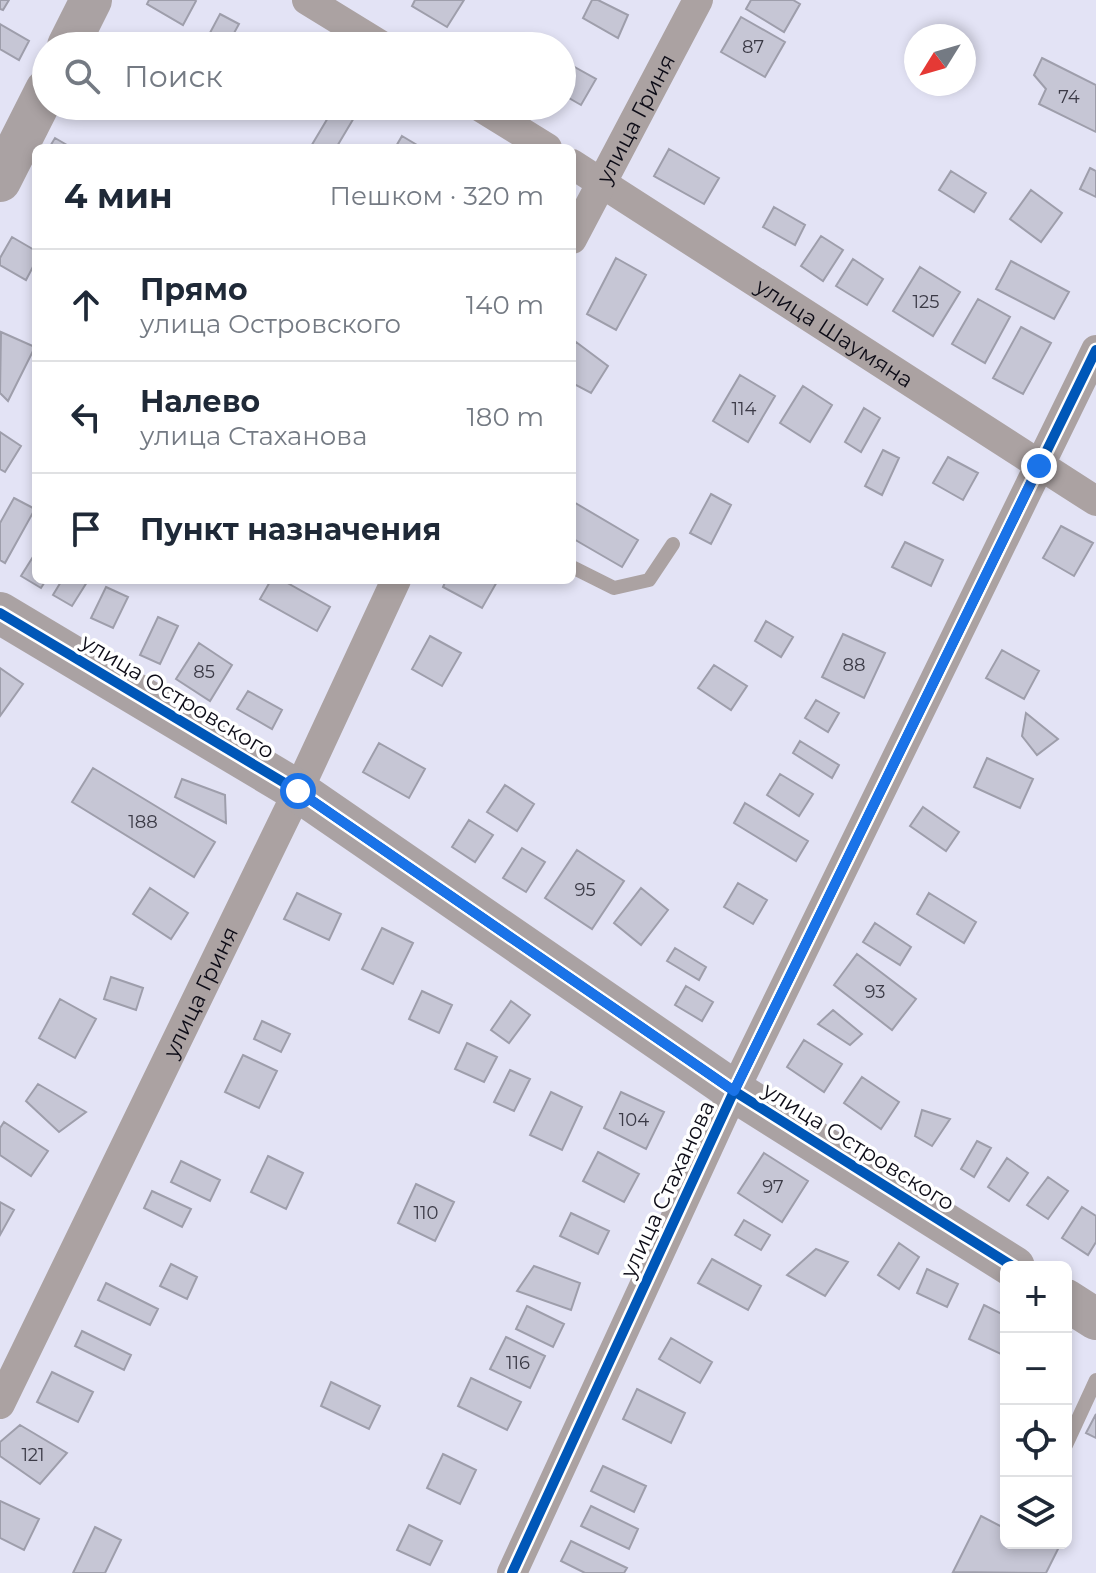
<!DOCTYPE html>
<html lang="ru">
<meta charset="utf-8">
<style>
:root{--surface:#fff;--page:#f6f6f7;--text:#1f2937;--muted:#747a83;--line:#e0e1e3}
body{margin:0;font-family:Montserrat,sans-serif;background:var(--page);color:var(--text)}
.controls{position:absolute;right:24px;bottom:24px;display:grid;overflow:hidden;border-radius:12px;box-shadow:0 4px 12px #0003}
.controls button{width:72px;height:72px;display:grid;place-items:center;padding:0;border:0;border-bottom:2px solid var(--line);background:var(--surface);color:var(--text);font:40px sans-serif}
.compass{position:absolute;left:904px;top:24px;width:72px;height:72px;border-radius:50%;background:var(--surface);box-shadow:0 4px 12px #0003;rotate:233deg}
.stop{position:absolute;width:24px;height:24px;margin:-18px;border:6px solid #1a73e8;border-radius:50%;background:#fff}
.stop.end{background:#1a73e8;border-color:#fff;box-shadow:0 2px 8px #0008}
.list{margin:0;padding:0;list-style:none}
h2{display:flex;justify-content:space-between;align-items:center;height:104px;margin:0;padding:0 32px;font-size:34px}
h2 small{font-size:26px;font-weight:400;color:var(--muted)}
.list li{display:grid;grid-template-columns:52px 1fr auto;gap:24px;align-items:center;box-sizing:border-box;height:112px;padding:0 32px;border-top:2px solid var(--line)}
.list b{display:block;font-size:30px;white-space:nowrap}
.list p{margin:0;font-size:26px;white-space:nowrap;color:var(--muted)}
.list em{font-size:26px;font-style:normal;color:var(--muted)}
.icon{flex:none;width:44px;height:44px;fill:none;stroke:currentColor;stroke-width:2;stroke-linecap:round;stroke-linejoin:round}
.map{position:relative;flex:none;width:1096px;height:1573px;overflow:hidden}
.search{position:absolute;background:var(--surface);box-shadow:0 4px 12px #0003;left:32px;top:32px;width:544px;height:88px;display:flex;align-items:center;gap:20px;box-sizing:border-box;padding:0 28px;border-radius:44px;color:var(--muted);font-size:30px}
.panel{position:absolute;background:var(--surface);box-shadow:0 4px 12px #0003;left:32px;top:144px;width:544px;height:440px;border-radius:12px}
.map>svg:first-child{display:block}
.building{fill:#c6c6d5;stroke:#9e9eab;stroke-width:2}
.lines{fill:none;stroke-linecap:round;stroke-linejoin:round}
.lane{stroke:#aba2a2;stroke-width:14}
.street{stroke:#aba2a2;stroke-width:30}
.secondary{stroke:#aaa2a3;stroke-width:42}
.cycleway-casing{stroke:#fff;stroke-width:15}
.cycleway{stroke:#0057b8;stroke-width:10}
.route{stroke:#1a73e8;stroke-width:10}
.labels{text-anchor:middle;stroke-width:7;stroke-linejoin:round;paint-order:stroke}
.number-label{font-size:18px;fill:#3b3a46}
.street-label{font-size:22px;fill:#0d0c17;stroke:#fff}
</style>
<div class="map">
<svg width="1096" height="1573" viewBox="0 0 1096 1573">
<rect width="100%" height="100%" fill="#e3e3f5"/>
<path class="building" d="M0,0H9L3,10L0,9Z
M149,0H195L196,1L183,25L147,4Z
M415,0H464L447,27L412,6Z
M592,0H598L628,15L618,38L583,18Z
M751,0H793L800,4L784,32L746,9Z
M220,14L239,24L227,46H203Z
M741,17L785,42L765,77L721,52Z
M0,24L29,41L19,60L0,49Z
M250,39L265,46H247Z
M1042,58L1096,85V132L1039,104L1046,89L1034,75Z
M562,60L596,79L581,105L562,94Z
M143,106H188L177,118Z
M335,106H361L336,148H310Z
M402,136L422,148H395Z
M55,138L72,148H49Z
M669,149L719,178L704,204L654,176Z
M1090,168L1096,171V197L1080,189Z
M951,171L986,193L974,212L939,190Z
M1031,190L1062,213L1041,242L1010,219Z
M774,207L805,225L795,245L763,227Z
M821,236L843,250L823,281L801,266Z
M12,237L36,251V261L26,280L0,265V258Z
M616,258L646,275L616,330L587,314Z
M853,259L883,279L867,305L836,286Z
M1011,261L1069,292L1054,319L996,289Z
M920,267L960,292L933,336L893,311Z
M978,299L1010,317L985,363L952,344Z
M1021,327L1051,343L1023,394L993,378Z
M1,332L35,347L8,401L0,393Z
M576,342L608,366L591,393L572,383V348Z
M740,375L775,396L748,442L713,421Z
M803,386L832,405L810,442L780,423Z
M864,408L880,418L861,452L845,442Z
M0,432L21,446L5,472L0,469Z
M883,450L899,458L882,495L865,486Z
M948,457L978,473L963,500L933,483Z
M711,494L731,505L711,544L690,533Z
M14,498L35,509L5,563L0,560V523Z
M572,501L638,540L622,567L572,538Z
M1061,526L1093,543L1074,576L1043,558Z
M905,542L943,560L931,586L892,567Z
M36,552V580H46L41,588L21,576Z
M62,580L87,582L72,606L53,595Z
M271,580H282L330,607L317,631L260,599Z
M446,580H498L482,608L443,587Z
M106,587L128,597L113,628L91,618Z
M158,617L178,626L160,664L140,655Z
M766,621L793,637L781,657L755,641Z
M843,634L885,653L864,698L822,677Z
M430,636L461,653L442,686L412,669Z
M199,643L232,665L210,701L176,679Z
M1002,650L1039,671L1024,699L986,678Z
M714,665L747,686L731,710L698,688Z
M0,668L23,684L0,716Z
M248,691L282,710L272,729L237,709Z
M816,700L839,713L828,732L805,718Z
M1026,713L1058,739L1037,755L1022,736Z
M800,741L839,765L832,778L793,753Z
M379,743L425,769L409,798L363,772Z
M987,758L1033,779L1020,808L974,787Z
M93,768L215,842L194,877L72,802Z
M780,774L813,794L799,816L767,795Z
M182,779L225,795L226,823L175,797Z
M505,785L534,804L517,831L487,812Z
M745,803L808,841L796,861L734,823Z
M923,807L959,832L946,851L910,826Z
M469,820L493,835L475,862L452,847Z
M522,848L545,862L526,892L503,878Z
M577,850L624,881L592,929L545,898Z
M738,883L767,900L753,924L724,907Z
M150,888L188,913L171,939L133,914Z
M641,888L668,910L641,945L614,923Z
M297,893L341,914L329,940L284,919Z
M929,893L976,922L964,943L917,914Z
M875,923L911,947L900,965L863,942Z
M382,928L413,943L393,984L362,969Z
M675,948L706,967L699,980L667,961Z
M857,954L916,999L892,1030L834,985Z
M111,977L143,988L136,1010L104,999Z
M686,986L713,1002L702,1021L675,1005Z
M422,991L452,1005L439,1033L409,1019Z
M60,999L96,1019L75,1058L39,1038Z
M511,1001L530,1015L509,1043L491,1030Z
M833,1010L862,1034L850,1045L818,1024Z
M262,1021L290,1034L281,1052L254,1039Z
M804,1040L842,1064L824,1092L787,1067Z
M467,1043L497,1057L484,1082L455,1069Z
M243,1055L277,1071L259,1108L225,1092Z
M510,1070L530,1079L514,1111L494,1102Z
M862,1077L899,1102L881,1129L844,1103Z
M38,1084L86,1112L59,1132L26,1101Z
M551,1092L582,1107L562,1150L530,1135Z
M621,1092L664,1112L646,1149L604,1128Z
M922,1110L950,1119L932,1146L915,1136Z
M4,1122L48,1151L31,1176L0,1155V1128Z
M977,1141L991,1148L974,1177L961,1169Z
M598,1152L639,1174L624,1202L583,1181Z
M764,1153L808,1181L782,1222L738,1193Z
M268,1156L303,1173L286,1209L251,1192Z
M1007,1158L1028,1173L1009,1201L988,1187Z
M181,1161L220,1180L210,1201L171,1182Z
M1048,1177L1068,1191L1048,1219L1027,1205Z
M416,1184L454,1202L435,1241L398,1223Z
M152,1191L191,1209L182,1227L144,1208Z
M0,1202L14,1210L0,1235Z
M1082,1207L1096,1216V1242L1088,1255L1062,1238Z
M571,1213L609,1231L598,1254L560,1236Z
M744,1220L770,1235L761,1250L735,1235Z
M899,1243L919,1257L899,1289L878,1275Z
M816,1249L848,1262L825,1296L787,1275Z
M712,1259L761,1286L748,1310L698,1283Z
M171,1264L197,1277L187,1299L160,1286Z
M534,1266L580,1283L571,1310L517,1291Z
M927,1269L958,1284L947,1307L917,1293Z
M106,1283L158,1309L150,1325L98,1300Z
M984,1305L1006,1316V1349L1003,1355L969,1339Z
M527,1306L564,1324L553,1347L516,1329Z
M82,1331L131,1355L124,1370L75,1346Z
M506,1337L545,1356L530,1388L490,1369Z
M671,1338L712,1362L700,1383L659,1359Z
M52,1372L93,1392L78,1422L37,1402Z
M471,1378L521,1402L507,1430L458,1406Z
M331,1382L380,1406L369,1429L321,1406Z
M637,1389L685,1413L671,1443L623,1419Z
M1096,1414V1438L1086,1433Z
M20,1425L67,1453L40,1484L0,1456V1442Z
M443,1454L476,1470L460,1504L427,1488Z
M603,1466L646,1486L634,1512L591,1491Z
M0,1501L39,1519L24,1550L0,1538Z
M591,1506L638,1529L629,1549L581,1526Z
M981,1516L1006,1529V1543H1061L1046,1573L953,1572Z
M409,1525L442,1541L430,1565L397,1550Z
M95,1527L121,1540L105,1573H73Z
M571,1541L627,1568L624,1573H585L561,1561Z"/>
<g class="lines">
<path class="lane" d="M572,567L614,588L649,580L673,544
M1066,1445L1096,1380"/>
<g class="street">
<path d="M307,0L382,46"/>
<path d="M479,106L547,148"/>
<path id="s1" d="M572,164L1096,501"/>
<path id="s2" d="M572,239L698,0"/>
<path id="s3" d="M0,1404L298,791L396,580"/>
<path d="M512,1573L734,1091L1096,350"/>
</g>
<path class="secondary" d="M68,46L91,0
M0,181L46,90
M0,613L298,791L734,1091L1014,1267
M1066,1300L1096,1319"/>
<g class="cycleway-casing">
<path id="cycleway" d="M0,613L298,791L734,1091L1014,1267
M512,1573L734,1091L1096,350"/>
</g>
<use href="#cycleway" class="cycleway"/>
</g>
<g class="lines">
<path class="route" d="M298,791L734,1091L1039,466"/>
</g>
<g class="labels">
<g class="number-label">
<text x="753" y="53">87</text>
<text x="1069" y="103">74</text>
<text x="926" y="308">125</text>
<text x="744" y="415">114</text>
<text x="854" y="671">88</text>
<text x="204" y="678">85</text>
<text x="143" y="828">188</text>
<text x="585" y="896">95</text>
<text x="875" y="998">93</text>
<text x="634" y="1126">104</text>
<text x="773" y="1193">97</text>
<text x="426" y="1219">110</text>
<text x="518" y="1369">116</text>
<text x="33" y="1461">121</text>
</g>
<g class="street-label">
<text dy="8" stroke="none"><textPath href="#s2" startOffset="136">улица Гриня</textPath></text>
<text dy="8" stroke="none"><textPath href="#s1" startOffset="312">улица Шаумяна</textPath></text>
<text transform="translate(178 696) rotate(31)" y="8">улица Островского</text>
<text dy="8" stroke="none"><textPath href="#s3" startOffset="458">улица Гриня</textPath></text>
<text transform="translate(859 1146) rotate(32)" y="8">улица Островского</text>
<text transform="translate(667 1189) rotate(-65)" y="8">улица Стаханова</text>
</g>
</g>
</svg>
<div class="controls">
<button>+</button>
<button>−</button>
<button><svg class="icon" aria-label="locate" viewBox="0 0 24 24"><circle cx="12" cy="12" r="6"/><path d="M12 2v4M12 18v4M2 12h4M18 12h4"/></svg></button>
<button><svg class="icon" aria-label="layers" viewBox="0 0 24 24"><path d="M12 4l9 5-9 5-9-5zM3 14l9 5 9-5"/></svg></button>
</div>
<svg class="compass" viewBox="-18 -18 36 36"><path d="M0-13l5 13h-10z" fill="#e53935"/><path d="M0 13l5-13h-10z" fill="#747a83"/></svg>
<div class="stop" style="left:298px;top:791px"></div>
<div class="stop end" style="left:1039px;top:466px"></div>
<div class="search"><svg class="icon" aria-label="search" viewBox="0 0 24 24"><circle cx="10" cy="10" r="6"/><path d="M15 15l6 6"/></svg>Поиск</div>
<section class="panel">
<h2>4 мин<small>Пешком · 320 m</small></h2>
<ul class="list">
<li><svg class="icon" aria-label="ahead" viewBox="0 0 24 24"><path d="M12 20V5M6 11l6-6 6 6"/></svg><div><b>Прямо</b><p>улица Островского</p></div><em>140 m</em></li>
<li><svg class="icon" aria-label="left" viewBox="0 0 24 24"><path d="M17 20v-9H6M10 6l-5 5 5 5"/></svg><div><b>Налево</b><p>улица Стаханова</p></div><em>180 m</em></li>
<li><svg class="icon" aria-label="arrive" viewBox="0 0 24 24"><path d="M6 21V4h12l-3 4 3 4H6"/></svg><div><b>Пункт назначения</b></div></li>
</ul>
</section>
</div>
